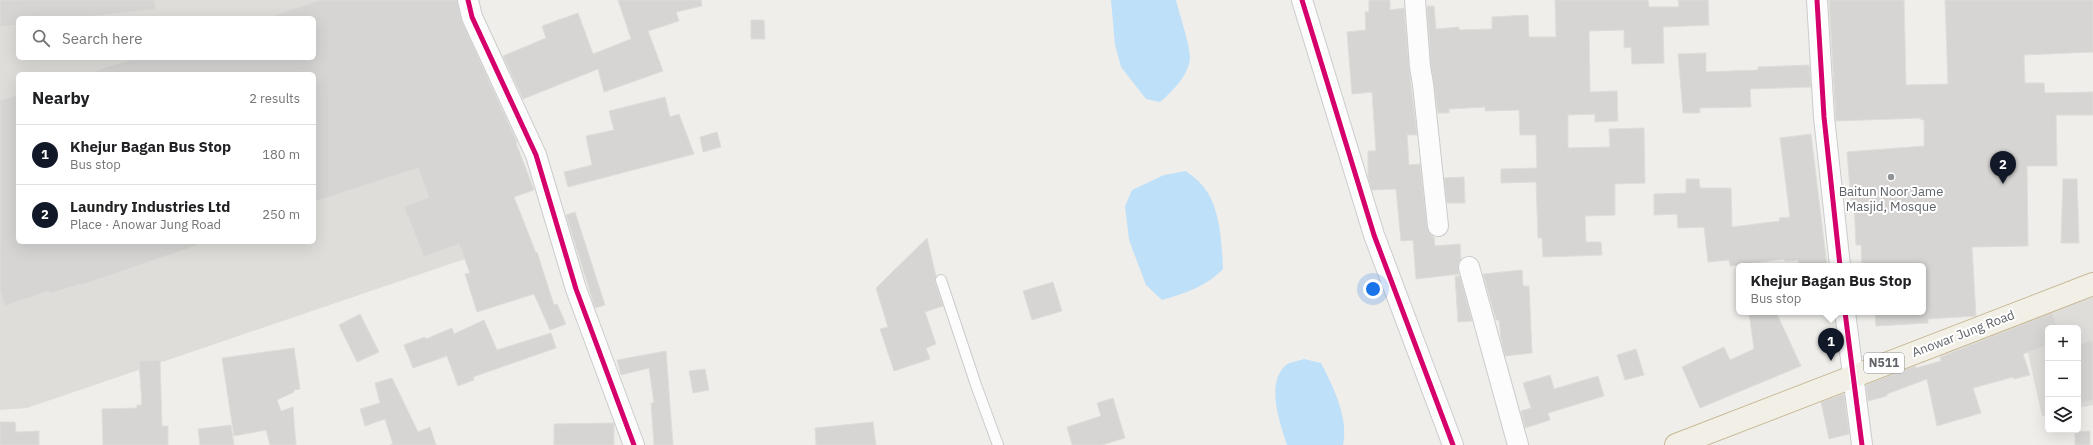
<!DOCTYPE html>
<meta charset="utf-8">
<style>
:root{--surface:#fff;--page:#f2f2f2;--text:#202124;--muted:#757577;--line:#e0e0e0;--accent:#111827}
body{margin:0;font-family:"IBM Plex Sans",sans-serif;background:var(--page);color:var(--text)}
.controls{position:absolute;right:12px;bottom:12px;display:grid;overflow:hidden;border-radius:6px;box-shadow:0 4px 16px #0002}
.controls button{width:36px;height:36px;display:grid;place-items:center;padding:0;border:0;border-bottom:1px solid var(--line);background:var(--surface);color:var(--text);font:20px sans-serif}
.you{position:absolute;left:1373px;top:289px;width:14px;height:14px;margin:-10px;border:3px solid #fff;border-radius:50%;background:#1a73e8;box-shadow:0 0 0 6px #1a73e833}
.badge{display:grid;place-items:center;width:26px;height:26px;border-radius:50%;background:var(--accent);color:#fff;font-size:13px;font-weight:700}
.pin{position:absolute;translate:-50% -33px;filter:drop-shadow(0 1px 2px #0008)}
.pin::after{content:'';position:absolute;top:21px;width:14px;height:12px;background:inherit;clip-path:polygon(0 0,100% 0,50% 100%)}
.popup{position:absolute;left:1736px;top:263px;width:190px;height:52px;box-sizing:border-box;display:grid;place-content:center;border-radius:6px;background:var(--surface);filter:drop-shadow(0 1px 3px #0005);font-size:13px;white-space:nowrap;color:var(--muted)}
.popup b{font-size:15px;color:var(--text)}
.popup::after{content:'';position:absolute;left:50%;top:100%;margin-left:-8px;border:8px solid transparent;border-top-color:var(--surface)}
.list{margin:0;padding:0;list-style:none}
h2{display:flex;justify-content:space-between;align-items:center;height:52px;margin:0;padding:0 16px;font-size:17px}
h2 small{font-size:13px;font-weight:400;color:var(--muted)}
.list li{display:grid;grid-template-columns:26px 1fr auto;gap:12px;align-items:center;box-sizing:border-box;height:60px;padding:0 16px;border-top:1px solid var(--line)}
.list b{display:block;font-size:15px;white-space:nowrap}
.list p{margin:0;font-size:13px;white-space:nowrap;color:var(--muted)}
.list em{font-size:13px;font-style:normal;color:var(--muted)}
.icon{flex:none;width:22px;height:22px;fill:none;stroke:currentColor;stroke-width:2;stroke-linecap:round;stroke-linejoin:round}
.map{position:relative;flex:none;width:2093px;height:445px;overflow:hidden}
.search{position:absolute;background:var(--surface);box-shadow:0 4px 16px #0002;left:16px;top:16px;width:300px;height:44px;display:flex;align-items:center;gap:10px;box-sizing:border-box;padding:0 14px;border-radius:6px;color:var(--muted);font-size:15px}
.panel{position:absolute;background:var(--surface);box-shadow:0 4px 16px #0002;left:16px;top:72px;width:300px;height:172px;border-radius:6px}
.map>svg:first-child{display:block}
.industrial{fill:#dfddda;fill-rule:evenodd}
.water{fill:#bfe0f9}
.building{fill:#d6d5d3;stroke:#deddd9}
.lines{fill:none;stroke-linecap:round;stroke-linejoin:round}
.service-casing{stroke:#cbcccc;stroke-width:12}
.minor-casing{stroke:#cbcccc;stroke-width:22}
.trunk-casing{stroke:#c8b996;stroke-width:24}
.service{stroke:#fdfcfc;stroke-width:10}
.minor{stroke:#fdfcfc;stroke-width:20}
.trunk{stroke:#f2f0e6;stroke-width:22}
.cycleway-casing{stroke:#fff;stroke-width:8}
.cycleway{stroke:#d6006c;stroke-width:5}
.poi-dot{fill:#919496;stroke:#fff;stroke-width:1.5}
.labels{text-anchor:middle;stroke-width:4;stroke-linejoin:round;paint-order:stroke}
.shield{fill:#fff;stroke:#8f9295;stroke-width:1}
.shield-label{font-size:12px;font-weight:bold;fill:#5f6368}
.poi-label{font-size:13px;fill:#5f6368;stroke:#fff}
.street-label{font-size:13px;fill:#5f6368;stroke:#fff}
</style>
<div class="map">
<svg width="2093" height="445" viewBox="0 0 2093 445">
<rect width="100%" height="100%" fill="#efeeea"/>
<path class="industrial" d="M0,0H424L506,245L27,408L0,410ZM18,18H314V58H18ZM18,74H314V242H18Z
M2093,296V405L2078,408V328H2048V415L2042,416L2020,318Z"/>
<path class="water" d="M1111,0H1176C1179,13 1190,45 1190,57C1190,74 1172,92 1160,102L1146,99L1121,67L1115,45Z
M1186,171C1191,175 1198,180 1202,185C1220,204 1222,244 1223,269C1205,287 1186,293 1162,300L1146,285L1129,240L1125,206L1132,190L1164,175Z
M1304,359L1321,363C1333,386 1349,418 1343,445H1287C1280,423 1265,383 1286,365C1290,362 1299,361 1304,359Z"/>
<path class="building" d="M0,0H155L156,9L78,18H18V25L0,27Z
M321,0H457L462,22L517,142L516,143L534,190L514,197L536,253L537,252L554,305L557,304L566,324L550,330L534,294L477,312L465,274L470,273L459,244L424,257L404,207L429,197L418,168L314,202V74H95L94,71L136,58H314V18H274V15Z
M618,0H701L702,6L676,12L679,21L648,31L663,71L604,92L598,69L523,99L503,56L546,38L542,26L578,13L593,54L631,39Z
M1369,0H1390V10L1404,8L1409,68L1417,135H1407L1409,165L1420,164L1427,227L1429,233L1434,237L1435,246L1460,244L1461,259L1458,264L1459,274L1416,279L1413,240L1401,241L1396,189L1372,190L1368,177V151H1376L1372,92L1352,94L1347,32L1366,30L1365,12H1369Z
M1555,0H1648L1649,7H1679L1678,0H1708L1709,25L1663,27L1664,63L1632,64L1631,47L1624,48V30L1589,31L1590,92L1617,91L1618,121L1595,122V114L1568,115V148L1610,147L1609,129L1644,128L1645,183L1615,184V215L1585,216L1586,242H1601L1602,255L1543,257L1542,238H1538L1536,182L1501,183V169L1537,168L1536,135H1520L1519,110L1485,111V107L1449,109V113H1438L1431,66L1427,6H1434L1436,29L1459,27V30L1492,29V17L1528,15L1529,37H1556Z
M1829,0H1904L1906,85L1948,84L1945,0H2093V52L2024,55L2025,83H2044L2045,93L2093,92V115H2056L2057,166H2027L2028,246L1972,247L1976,316L1928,319V323L1876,326L1875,312H1923V266H1862L1861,245H1856L1854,201H1851L1847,152L1924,146V120H1921V118L1836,121Z
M751,20H764L765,39H751Z
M1706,53V72L1758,70V67L1809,65L1811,87L1750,89L1751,107L1700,108V113H1683L1678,54Z
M18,95V242H200L201,244L82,285L81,284L49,294L48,291L5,306L0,292V100Z
M665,97L670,117L679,114L694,154L568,187L564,172L592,165L586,136L614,130L609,111Z
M717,132L721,147L703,152L700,137Z
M1811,134L1827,266H1799L1798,260L1785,261L1784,259L1730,266L1729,260L1708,262L1704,227L1678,228L1677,214L1654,215V194L1686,193V179H1699L1700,188H1731L1732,227L1780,221L1779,218L1790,217L1780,138Z
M1464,177L1465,203H1447L1444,178Z
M2063,179H2077L2079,243H2061Z
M575,212L605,305L595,308L566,215Z
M927,238L936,276L935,282L943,306L925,312L936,344L926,348L930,359L894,371L880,329L888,327L876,288Z
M1522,270L1523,286H1529L1532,353L1505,356L1501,339L1499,320H1496L1483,274Z
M1455,276H1460L1472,321L1458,322Z
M1053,282L1062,311L1032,320L1023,291Z
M1749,312H1776L1801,366L1700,408L1682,367L1724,347L1730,360L1754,349Z
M2052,313L2058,328H2048V345L2023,354L2030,375L2014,379L2013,377L1973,388L1981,413L1937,426L1927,379L1887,394V396L1868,401L1866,385L1915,366L1916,368L1941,361L1940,357Z
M360,314L379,352L357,362L339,325Z
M484,320L497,350L551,333L556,348L473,377L474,380L458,386L447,356L413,368L404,345L425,337L426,339L452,328L454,334Z
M2093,341V400L2078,403V344Z
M294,348L300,389L294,390V392L277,400L281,411L293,407L296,445H270L266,430L234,436L222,358Z
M1636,349L1644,375L1625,380L1617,355Z
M666,351L673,445H654L651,403H654L649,368L621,375L617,360Z
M160,360L162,426H168V445H103L102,409L137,408V405H142L139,361Z
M705,369L709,390L693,393L689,371Z
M1550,375L1554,389L1598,376L1604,396L1548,413L1550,420L1525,428L1521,411L1531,408L1523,383Z
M392,378L418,432L430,427L436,445H390L393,444L385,419L365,426L360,409L380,403L375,383Z
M1844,394L1849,434L1829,439L1821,402Z
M1113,398L1125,438L1102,445H1072L1067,427L1101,416L1097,403Z
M0,422H15L16,432L39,431V445H0Z
M873,422L876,445H816L815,428Z
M554,424L614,423V445H554Z
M231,425L234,445H200L198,429Z
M2090,431V445H2075V432Z"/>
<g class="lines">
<g class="service-casing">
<path id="service" d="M941,280L976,385L998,445"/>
</g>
<g class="minor-casing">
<path id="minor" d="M468,0L472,17L536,155L576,289L634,445
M1302,0L1374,235L1453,445
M1415,0L1420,67L1423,84L1438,226
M1817,0L1824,117L1840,266
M1469,267L1518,445
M1845,312L1862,445"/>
</g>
<g class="trunk-casing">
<path id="trunk" d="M1676,445L2093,284"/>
</g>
<use href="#service" class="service"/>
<use href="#minor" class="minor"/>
<use href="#trunk" class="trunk"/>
<g class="cycleway-casing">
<path id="cycleway" d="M468,0L472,17L536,155L576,289L634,445
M1302,0L1374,235L1453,445
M1817,0L1824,117L1840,266
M1845,312L1862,445"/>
</g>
<use href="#cycleway" class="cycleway"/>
</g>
<circle class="poi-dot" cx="1891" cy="177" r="4"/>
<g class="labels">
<rect class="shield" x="1864" y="353" width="40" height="20" rx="3"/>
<g class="shield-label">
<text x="1884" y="367">N511</text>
</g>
<g class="poi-label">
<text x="1891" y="196">Baitun Noor Jame<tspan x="1891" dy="15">Masjid, Mosque</tspan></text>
</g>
<g class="street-label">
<text transform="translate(1963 333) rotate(-21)" y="5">Anowar Jung Road</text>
</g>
</g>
</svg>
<div class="controls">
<button>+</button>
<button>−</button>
<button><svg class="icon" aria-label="layers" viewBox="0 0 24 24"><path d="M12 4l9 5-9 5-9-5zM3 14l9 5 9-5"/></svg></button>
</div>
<div class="you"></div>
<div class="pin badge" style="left:1831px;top:361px">1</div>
<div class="popup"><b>Khejur Bagan Bus Stop</b>Bus stop</div>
<div class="pin badge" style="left:2003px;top:184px">2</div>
<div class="search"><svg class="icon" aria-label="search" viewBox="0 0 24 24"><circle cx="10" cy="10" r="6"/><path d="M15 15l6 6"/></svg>Search here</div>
<section class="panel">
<h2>Nearby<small>2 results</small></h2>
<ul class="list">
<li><span class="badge">1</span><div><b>Khejur Bagan Bus Stop</b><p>Bus stop</p></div><em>180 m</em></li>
<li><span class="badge">2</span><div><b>Laundry Industries Ltd</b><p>Place · Anowar Jung Road</p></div><em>250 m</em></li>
</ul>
</section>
</div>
